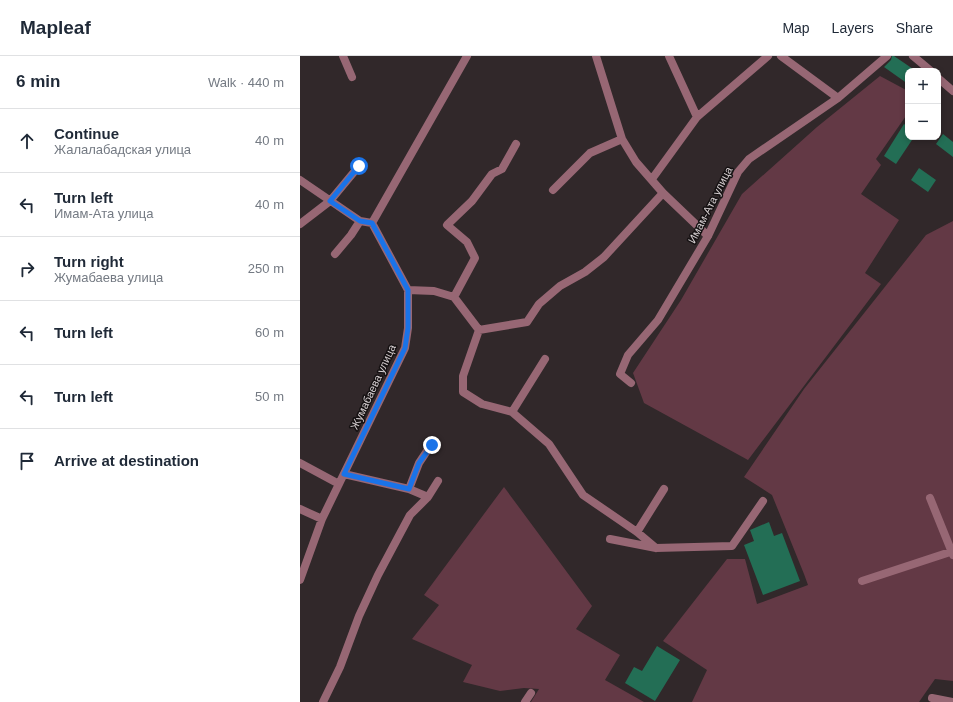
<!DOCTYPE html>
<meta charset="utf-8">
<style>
:root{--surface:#fff;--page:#f6f6f7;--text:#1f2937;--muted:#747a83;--line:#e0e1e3}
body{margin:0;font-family:Arial,sans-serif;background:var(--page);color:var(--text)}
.controls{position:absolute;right:12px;top:12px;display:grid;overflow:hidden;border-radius:8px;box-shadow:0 2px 6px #0003}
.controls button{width:36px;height:36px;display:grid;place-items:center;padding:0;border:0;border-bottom:1px solid var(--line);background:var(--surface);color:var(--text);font:20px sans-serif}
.stop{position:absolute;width:12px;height:12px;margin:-9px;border:3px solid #1a73e8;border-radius:50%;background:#fff}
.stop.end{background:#1a73e8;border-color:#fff;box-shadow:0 1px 4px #0008}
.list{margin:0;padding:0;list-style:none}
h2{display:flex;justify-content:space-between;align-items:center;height:52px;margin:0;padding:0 16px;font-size:17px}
h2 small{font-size:13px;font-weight:400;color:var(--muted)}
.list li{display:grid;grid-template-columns:26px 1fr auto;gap:12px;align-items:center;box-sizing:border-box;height:64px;padding:0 16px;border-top:1px solid var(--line)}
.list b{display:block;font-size:15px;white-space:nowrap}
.list p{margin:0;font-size:13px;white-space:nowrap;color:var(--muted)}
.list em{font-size:13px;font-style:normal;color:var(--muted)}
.icon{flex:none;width:22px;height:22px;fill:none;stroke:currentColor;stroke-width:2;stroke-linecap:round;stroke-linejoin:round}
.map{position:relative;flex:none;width:653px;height:646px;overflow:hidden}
header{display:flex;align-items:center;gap:24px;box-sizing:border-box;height:56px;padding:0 20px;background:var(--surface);border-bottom:1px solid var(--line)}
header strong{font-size:19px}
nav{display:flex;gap:22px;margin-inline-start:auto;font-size:14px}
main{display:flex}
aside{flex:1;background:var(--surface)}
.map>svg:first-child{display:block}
.green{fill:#633945}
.building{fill:#236e55}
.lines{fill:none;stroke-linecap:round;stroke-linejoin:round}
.minor{stroke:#976774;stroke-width:8}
.route{stroke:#1a73e8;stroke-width:5}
.labels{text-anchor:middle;stroke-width:3;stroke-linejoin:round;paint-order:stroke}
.street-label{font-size:11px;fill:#d7d0d2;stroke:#161213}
</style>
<header>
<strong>Mapleaf</strong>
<nav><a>Map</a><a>Layers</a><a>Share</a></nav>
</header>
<main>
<aside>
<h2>6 min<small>Walk · 440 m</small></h2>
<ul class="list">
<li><svg class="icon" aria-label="ahead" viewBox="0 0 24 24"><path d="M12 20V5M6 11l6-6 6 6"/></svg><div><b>Continue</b><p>Жалалабадская улица</p></div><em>40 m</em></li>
<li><svg class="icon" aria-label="left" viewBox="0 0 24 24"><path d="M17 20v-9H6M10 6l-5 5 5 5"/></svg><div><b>Turn left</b><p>Имам-Ата улица</p></div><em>40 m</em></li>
<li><svg class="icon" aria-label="right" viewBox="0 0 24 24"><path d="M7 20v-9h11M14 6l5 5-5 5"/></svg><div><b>Turn right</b><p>Жумабаева улица</p></div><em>250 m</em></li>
<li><svg class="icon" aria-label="left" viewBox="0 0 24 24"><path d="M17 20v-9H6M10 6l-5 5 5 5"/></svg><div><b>Turn left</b></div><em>60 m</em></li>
<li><svg class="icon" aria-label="left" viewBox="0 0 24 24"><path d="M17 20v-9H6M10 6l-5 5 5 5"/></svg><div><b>Turn left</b></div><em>50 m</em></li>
<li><svg class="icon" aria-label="arrive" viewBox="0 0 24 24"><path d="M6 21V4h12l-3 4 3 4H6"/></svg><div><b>Arrive at destination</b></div></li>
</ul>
</aside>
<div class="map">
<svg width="653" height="646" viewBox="0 0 653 646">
<rect width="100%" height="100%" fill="#31282a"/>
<path class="green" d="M580,20L608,35V57L576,103L581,109L561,138L599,164L565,217L581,228L448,404L344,347L333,317L381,244L442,138L517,71Z
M653,165V625L635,623L619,646H392L407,614L363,585L427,503H445L457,548L508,529L504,518L472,439L444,421L504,333L626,179Z
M204,431L292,550L276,573L320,599L305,624L344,646H231L239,633L224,632L200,635L163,626L172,609L112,583L139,549L124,539Z"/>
<path class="building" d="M592,0H594L616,15H608V28L584,11L591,4Z
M604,68L608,71V81H614L596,108L584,100Z
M643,78L653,86V101L636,88Z
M619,112L636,124L628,136L611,124Z
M469,466L474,480L482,477L500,525L463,539L444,489L454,485L450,474Z
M357,590L380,604L355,645L325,627L334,611L342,615Z"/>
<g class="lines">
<path class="minor" d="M43,0L52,21
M296,0L322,83L336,106L363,137L408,180
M369,0L397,61
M481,0L538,42
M613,0L631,15
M638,22L653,35
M352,123L397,61L468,0
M0,124L60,165L72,167
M253,134L290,97L322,83
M0,168L30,145L59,110
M35,198L51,179L60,165
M108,234L134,235L154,241L179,274L163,320V336L182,348L212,356L249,388L283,439L337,476L356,492
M154,241L175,202L167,186L147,169L172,145L192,118L202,113L216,88
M179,274L227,266L239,248L260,230L285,216L304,201L363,137
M331,327L320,318L328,299L358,264L408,180L438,116L449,103L538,42L587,0
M212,356L245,303
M0,407L39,428
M44,418L109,433L128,441
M109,433L119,407L131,389
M630,442L653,499
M0,453L22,463
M337,476L364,433
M310,483L356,492L432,490L463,445
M0,524L22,463L105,292L108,272V234L72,167L167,0
M562,525L653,495
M632,642L653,646
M23,646L40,611L59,560L78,519L110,459L128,441L138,425
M225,646L231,637"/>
</g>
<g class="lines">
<path class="route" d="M59,110L30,145L60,165L72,167L108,234V272L105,292L44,418L109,433L119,407L132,389"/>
</g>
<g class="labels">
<g class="street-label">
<text transform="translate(410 149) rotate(-63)" y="4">Имам-Ата улица</text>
<text transform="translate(73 331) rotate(-65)" y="4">Жумабаева улица</text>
</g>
</g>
</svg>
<div class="controls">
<button>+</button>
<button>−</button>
</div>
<div class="stop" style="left:59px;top:110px"></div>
<div class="stop end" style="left:132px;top:389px"></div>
</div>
</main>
